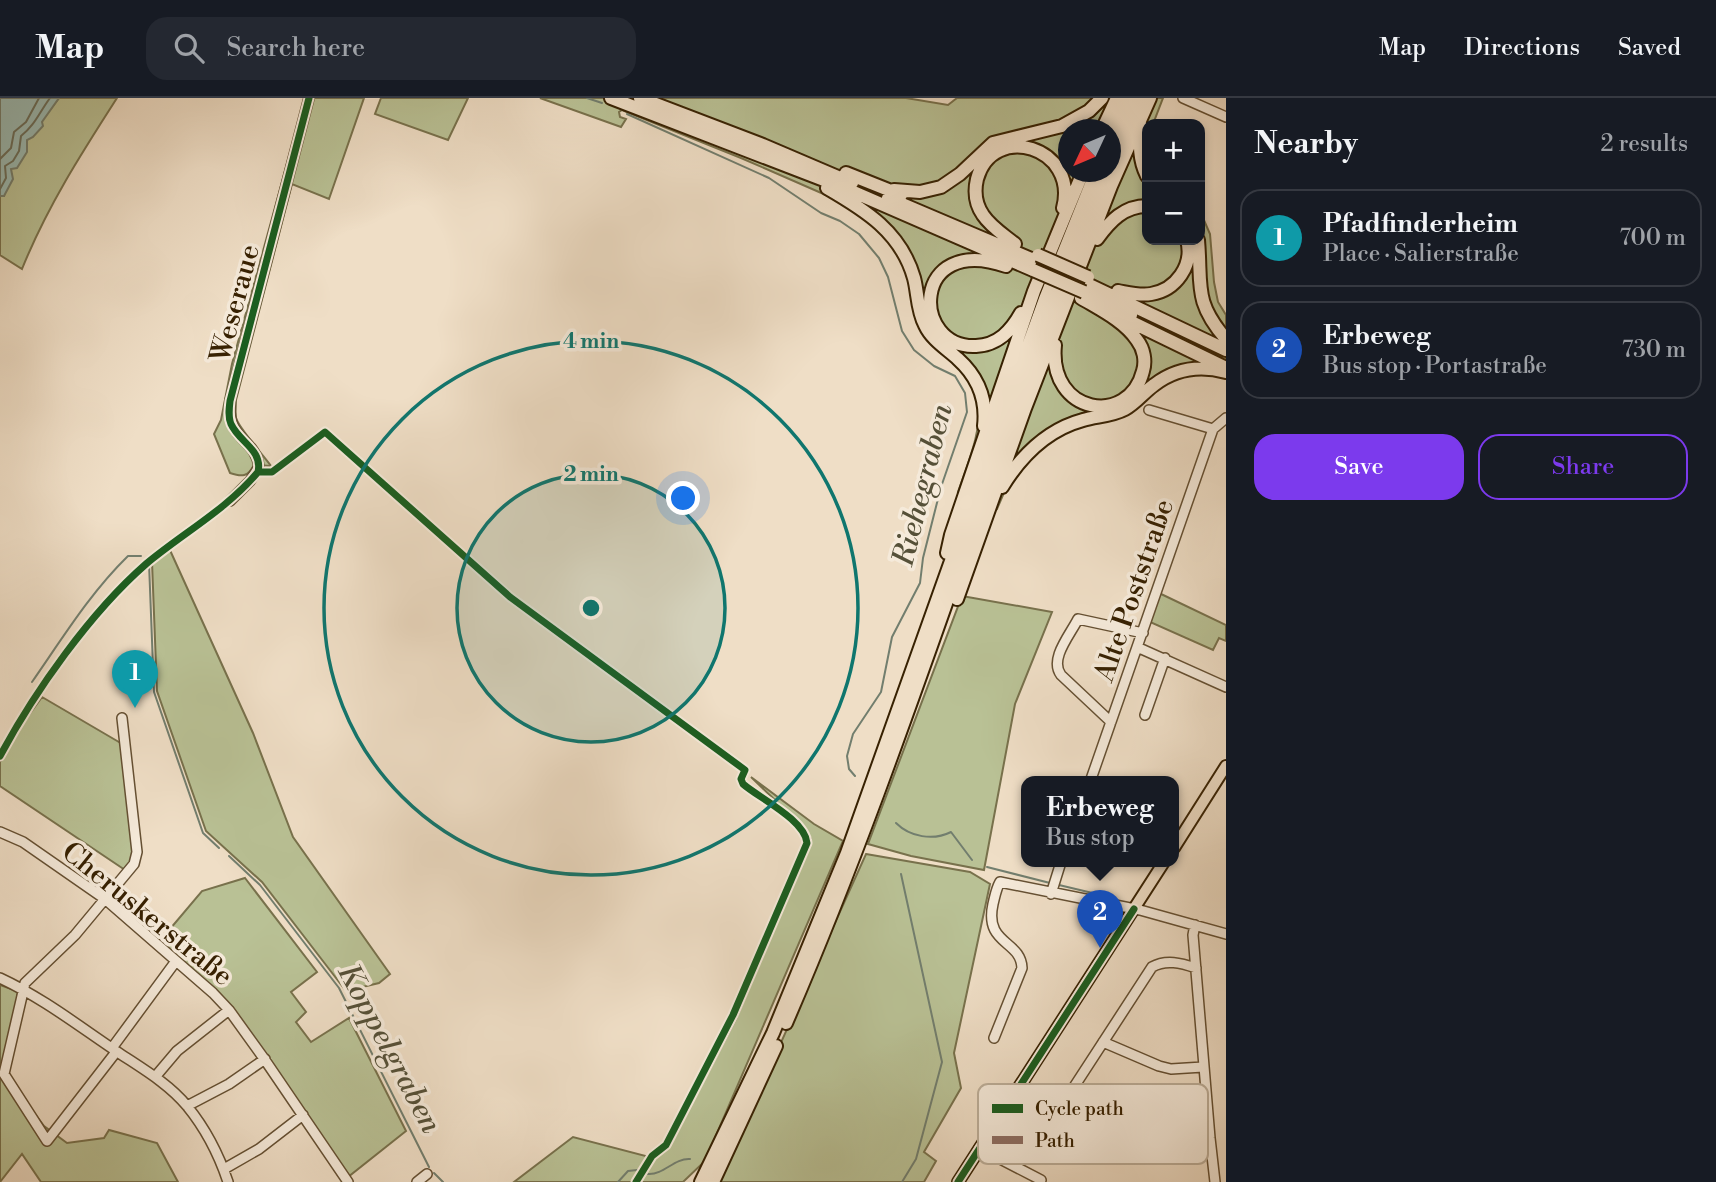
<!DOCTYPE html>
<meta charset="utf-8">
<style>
:root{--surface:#171b24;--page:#242831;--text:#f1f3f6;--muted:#9ea1a6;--line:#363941;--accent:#7c3aed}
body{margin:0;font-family:"Libre Bodoni",serif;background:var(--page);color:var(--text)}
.controls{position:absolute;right:21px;top:21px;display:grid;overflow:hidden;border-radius:14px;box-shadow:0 4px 10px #0003}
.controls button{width:63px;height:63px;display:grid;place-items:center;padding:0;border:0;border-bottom:2px solid var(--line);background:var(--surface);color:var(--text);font:35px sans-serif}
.compass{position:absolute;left:1058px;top:21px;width:63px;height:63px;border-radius:50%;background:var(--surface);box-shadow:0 4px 10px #0003;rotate:226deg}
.you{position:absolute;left:684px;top:401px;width:24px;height:24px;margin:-18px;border:5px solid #fff;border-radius:50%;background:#1a73e8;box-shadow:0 0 0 10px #1a73e833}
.badge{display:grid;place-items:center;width:46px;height:46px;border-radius:50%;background:var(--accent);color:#fff;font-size:23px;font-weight:700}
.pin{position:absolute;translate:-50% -58px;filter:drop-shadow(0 2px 4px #0008)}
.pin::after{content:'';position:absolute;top:37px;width:24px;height:21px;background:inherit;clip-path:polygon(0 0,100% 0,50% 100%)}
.popup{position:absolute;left:1021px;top:678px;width:158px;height:91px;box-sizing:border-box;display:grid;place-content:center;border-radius:14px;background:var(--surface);filter:drop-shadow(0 2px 5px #0005);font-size:23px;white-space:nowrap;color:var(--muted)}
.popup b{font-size:26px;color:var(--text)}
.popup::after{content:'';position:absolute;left:50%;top:100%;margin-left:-14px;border:14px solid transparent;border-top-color:var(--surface)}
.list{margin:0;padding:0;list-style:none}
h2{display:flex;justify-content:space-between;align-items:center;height:91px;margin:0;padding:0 28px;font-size:30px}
h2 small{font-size:23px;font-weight:400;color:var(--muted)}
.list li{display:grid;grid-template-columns:46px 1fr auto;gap:21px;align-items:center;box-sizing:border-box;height:98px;margin:0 14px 14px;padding:0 14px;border:2px solid var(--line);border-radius:21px}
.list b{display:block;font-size:26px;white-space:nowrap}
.list p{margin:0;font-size:23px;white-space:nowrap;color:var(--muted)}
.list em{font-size:23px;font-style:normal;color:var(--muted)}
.actions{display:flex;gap:14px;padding:21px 28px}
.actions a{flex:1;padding:16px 0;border:2px solid var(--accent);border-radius:21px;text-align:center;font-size:24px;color:var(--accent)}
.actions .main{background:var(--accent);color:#fff}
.icon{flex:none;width:38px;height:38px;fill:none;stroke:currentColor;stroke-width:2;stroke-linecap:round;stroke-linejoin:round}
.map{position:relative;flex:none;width:1226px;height:1084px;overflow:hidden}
header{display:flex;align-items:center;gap:42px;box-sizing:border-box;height:98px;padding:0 35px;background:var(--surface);border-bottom:2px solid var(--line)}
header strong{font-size:33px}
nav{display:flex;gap:38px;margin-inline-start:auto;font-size:24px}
.search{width:490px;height:63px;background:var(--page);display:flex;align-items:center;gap:18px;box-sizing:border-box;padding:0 24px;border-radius:21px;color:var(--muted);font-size:26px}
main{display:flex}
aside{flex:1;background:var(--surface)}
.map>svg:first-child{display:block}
.green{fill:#b9c195;stroke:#78714c;stroke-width:2;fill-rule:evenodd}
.water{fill:#9abcb6;stroke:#727e6e;stroke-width:2}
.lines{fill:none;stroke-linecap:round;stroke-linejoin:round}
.shore{stroke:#686e5c;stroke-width:2}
.stream{stroke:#727e6e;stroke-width:2}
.minor-casing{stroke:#655033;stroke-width:12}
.major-casing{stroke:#372102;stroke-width:14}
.highway-casing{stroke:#372102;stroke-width:16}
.minor{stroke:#f5eada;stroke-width:9}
.major{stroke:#efdec6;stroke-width:10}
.highway{stroke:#efdec6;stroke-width:12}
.highway-bridge-casing{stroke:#372102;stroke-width:16;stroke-linecap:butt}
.highway-bridge{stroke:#efdec6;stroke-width:12}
.quiet{stroke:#8d6e63;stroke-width:5;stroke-dasharray:10 5;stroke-linecap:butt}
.cycleway-casing{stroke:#f5eada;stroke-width:11}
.cycleway{stroke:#1b5e20;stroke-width:7}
.ring{fill:none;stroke:#0f766e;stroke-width:3.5}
.labels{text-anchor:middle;stroke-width:7;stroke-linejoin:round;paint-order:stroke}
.street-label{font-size:28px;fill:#372102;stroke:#f5eada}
.water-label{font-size:30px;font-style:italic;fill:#555038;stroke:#f5eada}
.key{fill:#f5eada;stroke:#bcae99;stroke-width:2}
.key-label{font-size:19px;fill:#372102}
.centre{fill:#0f766e;stroke:#f5eada;stroke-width:3.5}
.ring-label{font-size:21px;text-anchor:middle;font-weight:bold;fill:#0f766e;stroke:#f5eada;stroke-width:7;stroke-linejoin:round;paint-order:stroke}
</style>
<header>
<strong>Map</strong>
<div class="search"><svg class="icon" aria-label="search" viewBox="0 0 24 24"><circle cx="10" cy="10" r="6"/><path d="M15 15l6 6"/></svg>Search here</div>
<nav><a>Map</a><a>Directions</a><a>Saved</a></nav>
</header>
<main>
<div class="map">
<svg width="1226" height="1084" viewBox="0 0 1226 1084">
<rect width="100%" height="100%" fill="#efdec6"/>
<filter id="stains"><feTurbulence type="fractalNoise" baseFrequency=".00286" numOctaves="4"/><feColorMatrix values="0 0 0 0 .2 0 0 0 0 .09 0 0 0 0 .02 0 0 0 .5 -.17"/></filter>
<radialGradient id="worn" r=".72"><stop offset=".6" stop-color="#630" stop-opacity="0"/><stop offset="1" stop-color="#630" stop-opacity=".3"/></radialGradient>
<path class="green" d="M59,0H117C81,56 47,109 22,171L0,157V98H4L11,71L27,42Z
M305,0H364L329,101L292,86L236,302C236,308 235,315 236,320C238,329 264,358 271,368L254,367C248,379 242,379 230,375L214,336L221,322L232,266Z
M381,0H468L448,42L375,16Z
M540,0H906L948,7L957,0H1163L1153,26H1147V142H1200V113L1210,136L1214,184L1218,204L1226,217V278L1215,275H1185L1042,346L1009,383L997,411L958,394C969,362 982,333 979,299L911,192L904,166L892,146L875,126L835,101L741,60L622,12L619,14L620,19L626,21L621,29ZM1068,32H1110V74H1068Z
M169,450L253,635L293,739L390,876L379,885L346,893L262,784L206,733L157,593L152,464Z
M1159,495L1226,527V543L1219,540L1213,552L1150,524Z
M962,498L1052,514L1015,606L984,772L911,758L868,746Z
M42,599L124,647L135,751L128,774L0,688V664L7,647Z
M751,679L814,726L843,743L705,1063L683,1084H514L573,1039L653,1060L668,1050L736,921L811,741L805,731Z
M866,756L970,774L990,786L954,955L961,990L924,1054L936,1063L924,1084H716L719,1082Z
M245,780L317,874L291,894L306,914L296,924L311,944L349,920L406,1033L348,1079L232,914L159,844L202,793Z
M0,887L17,893L18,906L2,972L44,1028L67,1045L104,1040L109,1032L157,1045L178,1084H41L22,1056L0,1084Z"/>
<path class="water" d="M0,0H59L42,24L43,28L33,39L27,42V54L17,70L11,71L13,81L4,98H0Z"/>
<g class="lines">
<path class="shore" d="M0,61L11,50L14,34L26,24L39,0
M0,91L6,80L5,68L13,63L19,53L21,38C35,27 39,15 50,0"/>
<path class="stream" d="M587,0L602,5
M627,16L769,80L821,115L840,123L859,136L879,160L888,179L902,233L914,252L934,268L955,278L965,295L967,314L941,389L923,460L920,485L892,539L881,594L853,636L847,658L849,671L855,678
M149,465L154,594L203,735L219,750
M32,584C62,541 90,495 128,458H141
M896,725C910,739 933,743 951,734L972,762
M229,758L260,787L339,890L429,1069
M987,769L1050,785
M901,776L942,964L916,1061L902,1084
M1059,787L1105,798
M434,1075L443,1084
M648,1076C664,1077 674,1060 690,1061
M618,1084L628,1073L637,1072"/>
<g class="minor-casing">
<path id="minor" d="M1183,0L1226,19
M1149,312L1213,331
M230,403L250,383L259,369C255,338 227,345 230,303L309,0
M1137,549L1226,589
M1145,617L1165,560
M1111,624L1061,577C1049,561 1070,537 1078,521L1143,535
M1090,684L1213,331L1226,320
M0,734L23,744L105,801L213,895L229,912L265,962L348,1084
M1051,796L1061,764
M1195,827L1193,837L1210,1040L1215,1084
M1196,870C1181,865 1166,861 1152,869L1072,992L1071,1003L1080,1017L1138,1040L1166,1046L1210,1040
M0,880C43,900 80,929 119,955C143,971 169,986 187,1008C205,1030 219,1057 228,1084
M994,940L1022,870C1021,842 984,847 993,806C995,798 996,791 1000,784L1140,812L1226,836
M1103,944L1159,968L1171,971L1203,969
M112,950L176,863
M116,954L47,1043L4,976L25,885L75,837L134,766L137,754L122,620
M155,979L177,953L229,912
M187,1008L229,986L265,961
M979,1050L1041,1082
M224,1071L259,1051L303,1017
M417,1084L427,1076"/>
</g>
<g class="major-casing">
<path id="major" d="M1174,750L1226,668
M958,1084L1164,764"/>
</g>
<g class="highway-casing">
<path id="highway" d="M611,0L842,89L1033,172
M640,0L763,47L852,85
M1141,28C1139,46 1139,62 1147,78
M1102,32L1117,0
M1110,39L1128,0
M1110,63L1138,0
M846,75L901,97
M827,90C865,112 901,134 914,180C918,195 917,212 925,227C932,242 946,250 958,261C978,279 987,301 984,328
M894,92L920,94L941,89L960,76L993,45L1062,28L1089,13L1102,0
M888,100L1036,163
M1097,141C1110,123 1124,108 1147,108
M1198,142C1202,187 1193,203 1226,241
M1015,146C1004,137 991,129 983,117C976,107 974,94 977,81C993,23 1079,49 1063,110
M1006,168C910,135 911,251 976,248C998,247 1011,233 1021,215
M1085,185L1226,252
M1118,193C1129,195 1140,198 1151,196C1176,192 1194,167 1187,142
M1093,199L1131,217
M1119,218L1226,270
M1055,247C1048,317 1129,329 1143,273C1146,263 1144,251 1137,242C1124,223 1101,212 1081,200
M1002,389C1021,358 1046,332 1083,322C1097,318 1112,318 1125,311C1136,305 1144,294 1154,287C1176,270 1200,267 1226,274
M947,455L951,437L1034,193L1083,74
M957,501L1025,310L1111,88L1150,0
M786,925C874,722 942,513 1017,305C1045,227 1075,150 1106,74
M701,1084L773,935L847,755L1008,303L1045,201L1096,74
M713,1084L776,948"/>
</g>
<use href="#minor" class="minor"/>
<use href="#major" class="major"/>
<use href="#highway" class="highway"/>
<g class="highway-bridge-casing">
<path id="highway-bridge" d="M1038,157L1088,179
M1033,172L1084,194"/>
</g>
<use href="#highway-bridge" class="highway-bridge"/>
<path class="quiet" d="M1048,1038L1060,1017L1073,1009"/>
<g class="cycleway-casing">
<path id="cycleway" d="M258,374H272L325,334L510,499L745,672L741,681L743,686C759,700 805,722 807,745L733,917L666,1047L652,1058L636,1084
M0,658C35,593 90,515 146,466C183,435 226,412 258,374C263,352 239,344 231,326C228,319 229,311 230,303L309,0
M958,1084L1134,811"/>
</g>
<use href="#cycleway" class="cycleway"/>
</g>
<circle cx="591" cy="510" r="134" fill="#0f766e" fill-opacity=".12"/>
<g class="ring">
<circle cx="591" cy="510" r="134"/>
<circle cx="591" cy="510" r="267"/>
</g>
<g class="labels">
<g class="street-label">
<text transform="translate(234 205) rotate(-75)" y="10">Weseraue</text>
<text transform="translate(1133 492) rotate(-71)" y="10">Alte Poststraße</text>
<text transform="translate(148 815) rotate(39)" y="10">Cheruskerstraße</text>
</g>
<g class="water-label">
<text transform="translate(922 387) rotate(-76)" y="10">Riehegraben</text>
<text transform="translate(390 950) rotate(62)" y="10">Koppelgraben</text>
</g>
</g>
<rect x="978" y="986" width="230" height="80" rx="10" class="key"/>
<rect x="992" y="1006" width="31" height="9" fill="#1b5e20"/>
<rect x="992" y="1038" width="31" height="8" fill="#8d6e63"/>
<g class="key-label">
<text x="1035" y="1017">Cycle path</text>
<text x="1035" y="1049">Path</text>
</g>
<circle cx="591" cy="510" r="10" class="centre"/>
<g class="ring-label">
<text x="591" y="250">4 min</text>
<text x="591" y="383">2 min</text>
</g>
<rect width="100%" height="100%" filter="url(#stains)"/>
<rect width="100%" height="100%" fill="url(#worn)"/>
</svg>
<div class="controls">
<button>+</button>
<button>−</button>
</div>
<svg class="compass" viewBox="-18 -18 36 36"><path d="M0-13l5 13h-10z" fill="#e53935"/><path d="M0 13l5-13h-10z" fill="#9ea1a6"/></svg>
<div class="you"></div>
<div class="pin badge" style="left:135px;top:610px;background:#0f9aa8">1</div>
<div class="pin badge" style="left:1100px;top:850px;background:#1a4fb4">2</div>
<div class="popup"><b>Erbeweg</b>Bus stop</div>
</div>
<aside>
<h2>Nearby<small>2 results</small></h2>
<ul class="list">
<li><span class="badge" style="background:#0f9aa8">1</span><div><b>Pfadfinderheim</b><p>Place · Salierstraße</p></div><em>700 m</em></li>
<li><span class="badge" style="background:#1a4fb4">2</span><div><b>Erbeweg</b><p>Bus stop · Portastraße</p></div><em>730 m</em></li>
</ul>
<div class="actions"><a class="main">Save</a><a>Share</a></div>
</aside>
</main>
